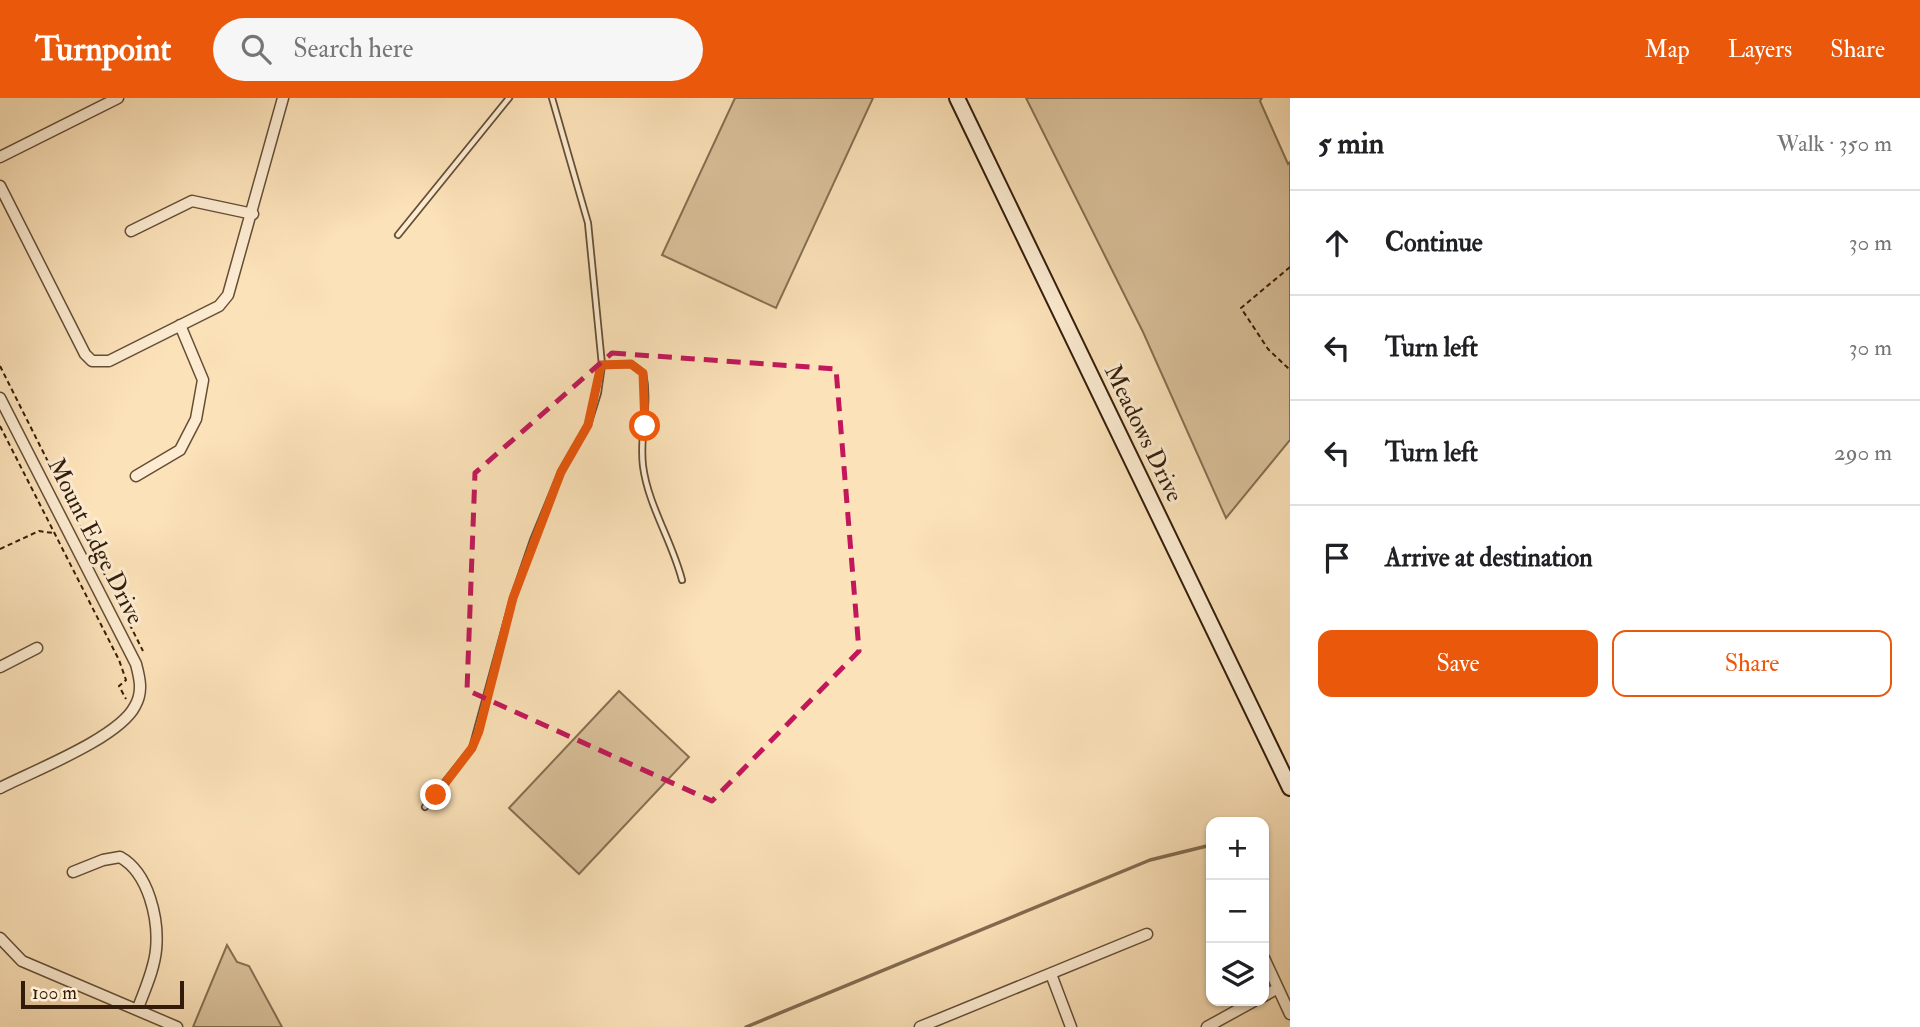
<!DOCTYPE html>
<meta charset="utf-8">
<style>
:root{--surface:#fff;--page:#f6f6f6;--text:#202124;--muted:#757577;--line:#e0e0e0;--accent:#ea580c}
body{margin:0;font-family:"IM FELL Double Pica",serif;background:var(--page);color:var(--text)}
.controls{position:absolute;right:21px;bottom:21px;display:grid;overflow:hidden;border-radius:14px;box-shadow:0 2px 5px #0004}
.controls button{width:63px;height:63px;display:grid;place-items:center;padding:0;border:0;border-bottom:2px solid var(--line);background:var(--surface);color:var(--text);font:35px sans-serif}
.scale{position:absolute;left:21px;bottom:18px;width:163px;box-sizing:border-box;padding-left:7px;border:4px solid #331d0a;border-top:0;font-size:19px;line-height:24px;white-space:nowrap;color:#331d0a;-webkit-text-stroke:5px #fdecd2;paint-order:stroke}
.stop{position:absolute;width:21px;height:21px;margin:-16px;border:5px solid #ea580c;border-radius:50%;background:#fff}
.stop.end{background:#ea580c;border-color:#fff;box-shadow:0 2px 7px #0008}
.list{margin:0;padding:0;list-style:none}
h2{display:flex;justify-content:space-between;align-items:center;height:91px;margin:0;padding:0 28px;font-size:30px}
h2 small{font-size:23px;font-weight:400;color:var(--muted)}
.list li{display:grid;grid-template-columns:46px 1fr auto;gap:21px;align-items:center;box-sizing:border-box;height:105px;padding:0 28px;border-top:2px solid var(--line)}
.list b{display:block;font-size:26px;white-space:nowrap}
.list em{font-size:23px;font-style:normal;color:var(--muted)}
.actions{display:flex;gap:14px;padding:21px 28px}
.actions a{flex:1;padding:16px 0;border:2px solid var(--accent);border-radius:14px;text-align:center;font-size:24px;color:var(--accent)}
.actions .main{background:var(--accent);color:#fff}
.icon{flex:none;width:38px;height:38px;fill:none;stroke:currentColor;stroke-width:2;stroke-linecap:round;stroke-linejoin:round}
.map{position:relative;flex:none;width:1290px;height:929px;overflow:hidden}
header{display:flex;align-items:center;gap:42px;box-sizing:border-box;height:98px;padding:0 35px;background:var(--accent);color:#fff}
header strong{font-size:33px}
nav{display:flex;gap:38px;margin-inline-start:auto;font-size:24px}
.search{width:490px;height:63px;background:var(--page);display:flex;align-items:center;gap:18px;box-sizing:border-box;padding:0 24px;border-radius:38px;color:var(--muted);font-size:26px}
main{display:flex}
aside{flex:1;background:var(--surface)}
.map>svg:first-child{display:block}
.green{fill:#dac19b;stroke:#866f52;stroke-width:2}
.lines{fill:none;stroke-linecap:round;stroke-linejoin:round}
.stream{stroke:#836b50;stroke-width:3.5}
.lane-casing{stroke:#654e36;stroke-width:8}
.street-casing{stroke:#654e36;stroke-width:13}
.secondary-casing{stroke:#331d0a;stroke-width:18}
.path{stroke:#331d0a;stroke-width:2;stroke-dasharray:5 3.5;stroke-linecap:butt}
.lane{stroke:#fdecd2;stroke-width:4.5}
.street{stroke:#fdecd2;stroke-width:10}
.secondary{stroke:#fdecd2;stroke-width:14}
.route{stroke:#ea580c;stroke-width:9}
.marked{fill:none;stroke:#c2185b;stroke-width:5;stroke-dasharray:14 9;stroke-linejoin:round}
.labels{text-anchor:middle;stroke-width:6;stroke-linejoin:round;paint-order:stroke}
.street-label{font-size:24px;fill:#331d0a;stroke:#fdecd2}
</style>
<header>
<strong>Turnpoint</strong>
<div class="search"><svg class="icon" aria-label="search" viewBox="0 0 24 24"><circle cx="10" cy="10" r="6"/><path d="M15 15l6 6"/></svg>Search here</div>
<nav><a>Map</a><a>Layers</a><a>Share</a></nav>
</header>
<main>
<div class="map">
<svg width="1290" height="929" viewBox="0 0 1290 929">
<rect width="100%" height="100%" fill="#fce2b9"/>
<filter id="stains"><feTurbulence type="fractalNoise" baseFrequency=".00286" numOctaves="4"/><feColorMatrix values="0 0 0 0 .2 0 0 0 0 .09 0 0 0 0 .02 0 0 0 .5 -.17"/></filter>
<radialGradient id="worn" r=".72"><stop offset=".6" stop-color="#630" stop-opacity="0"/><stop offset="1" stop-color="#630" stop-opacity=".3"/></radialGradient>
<path class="green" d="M735,0H873L776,210L662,157Z
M1026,0H1262L1260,3L1288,66L1290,64V342L1226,420L1143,234Z
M619,593L689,659L579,776L509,710Z
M227,847L237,864L249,868L282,929H193Z"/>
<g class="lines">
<path class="stream" d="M746,929L1150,762L1211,747"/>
<g class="lane-casing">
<path id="lane" d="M398,137L509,0
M602,267L631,266L643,275C650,306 639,337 643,368C648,407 672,443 682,482
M425,709L472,650L513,500L533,442L561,374L588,327L598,295L602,267L588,125L552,0"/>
</g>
<g class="street-casing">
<path id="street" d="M0,59L118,0
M0,88L85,256L92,263H109L219,208L228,197L283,0
M131,133L192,103L253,116
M0,300L136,566C140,581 143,594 135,608C119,640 33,673 0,690
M136,378L180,352L196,321L203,282L180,227
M0,569L37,550
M73,774L103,762L120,759C149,775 159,822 156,852C154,872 145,891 138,910
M0,840L22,863L177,929
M1264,860L1290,916
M1051,876L1071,929
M1264,898L1278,890
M920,929L1147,836
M1207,929L1254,903"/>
</g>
<g class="secondary-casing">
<path id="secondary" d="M957,0L1290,690"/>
</g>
<path class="path" d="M1290,169L1241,210L1268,251L1290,272
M0,268L143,553
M0,328L119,562L126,582L119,588L126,601
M0,451L39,433L53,435"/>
<use href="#lane" class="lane"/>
<use href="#street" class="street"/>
<use href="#secondary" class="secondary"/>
</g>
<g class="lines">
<path class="route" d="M436,697L472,650L479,633L513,500L561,374L588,327L601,267L631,266L643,275L645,328"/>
</g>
<path class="marked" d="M612,255L836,271L859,553L712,703L467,592L475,375Z"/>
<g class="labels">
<g class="street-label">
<text transform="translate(1144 335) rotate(64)" y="8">Meadows Drive</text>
<text transform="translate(96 443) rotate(63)" y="8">Mount Edge Drive</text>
</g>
</g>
<rect width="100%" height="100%" filter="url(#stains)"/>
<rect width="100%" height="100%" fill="url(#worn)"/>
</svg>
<div class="controls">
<button>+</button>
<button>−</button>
<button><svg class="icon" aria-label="layers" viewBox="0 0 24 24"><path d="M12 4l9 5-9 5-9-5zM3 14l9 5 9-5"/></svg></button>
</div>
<div class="scale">100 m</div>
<div class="stop" style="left:645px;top:328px"></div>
<div class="stop end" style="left:436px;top:697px"></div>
</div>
<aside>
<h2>5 min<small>Walk · 350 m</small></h2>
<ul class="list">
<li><svg class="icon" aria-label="ahead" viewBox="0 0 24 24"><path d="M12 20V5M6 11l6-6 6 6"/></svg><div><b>Continue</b></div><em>30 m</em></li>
<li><svg class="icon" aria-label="left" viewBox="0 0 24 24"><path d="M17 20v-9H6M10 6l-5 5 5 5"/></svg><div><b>Turn left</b></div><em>30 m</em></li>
<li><svg class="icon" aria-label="left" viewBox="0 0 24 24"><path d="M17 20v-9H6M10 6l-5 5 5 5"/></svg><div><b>Turn left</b></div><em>290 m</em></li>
<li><svg class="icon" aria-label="arrive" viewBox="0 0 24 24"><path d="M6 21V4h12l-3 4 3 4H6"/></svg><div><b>Arrive at destination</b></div></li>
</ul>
<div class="actions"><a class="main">Save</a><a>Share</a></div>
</aside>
</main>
